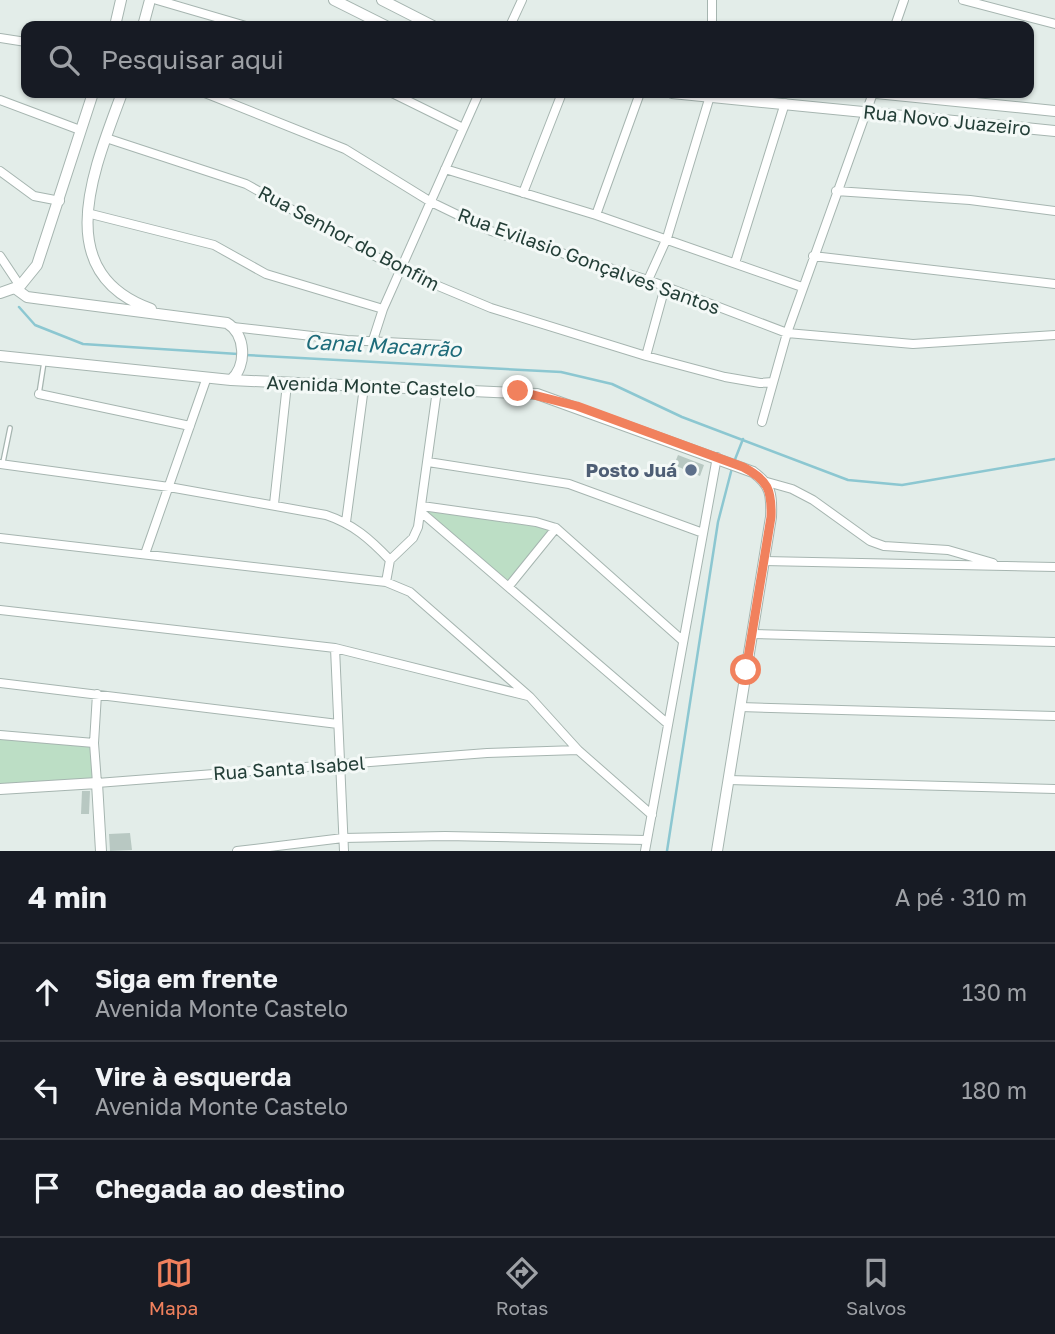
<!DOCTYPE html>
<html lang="pt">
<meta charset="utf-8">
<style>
:root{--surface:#171b24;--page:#20242c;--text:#f1f3f6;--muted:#9ea1a6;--line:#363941;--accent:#f1815d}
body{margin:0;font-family:"Golos Text",sans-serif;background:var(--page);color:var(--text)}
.stop{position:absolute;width:21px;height:21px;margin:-16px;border:5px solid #f1815d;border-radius:50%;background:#fff}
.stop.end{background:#f1815d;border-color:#fff;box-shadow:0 2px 7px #0008}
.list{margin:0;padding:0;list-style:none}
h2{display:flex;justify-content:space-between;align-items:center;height:91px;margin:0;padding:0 28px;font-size:30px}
h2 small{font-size:23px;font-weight:400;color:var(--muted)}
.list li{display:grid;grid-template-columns:46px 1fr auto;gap:21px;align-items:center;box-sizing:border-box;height:98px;padding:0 28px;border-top:2px solid var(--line)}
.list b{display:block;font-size:26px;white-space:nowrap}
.list p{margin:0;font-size:23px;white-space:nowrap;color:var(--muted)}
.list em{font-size:23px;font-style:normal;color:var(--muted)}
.icon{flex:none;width:38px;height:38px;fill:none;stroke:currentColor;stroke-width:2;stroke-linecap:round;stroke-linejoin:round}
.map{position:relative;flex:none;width:1055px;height:851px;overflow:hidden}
.search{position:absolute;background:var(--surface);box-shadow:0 2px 5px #0004;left:21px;right:21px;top:21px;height:77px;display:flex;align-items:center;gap:18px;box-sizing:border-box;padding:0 24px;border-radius:14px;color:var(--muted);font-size:26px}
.sheet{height:385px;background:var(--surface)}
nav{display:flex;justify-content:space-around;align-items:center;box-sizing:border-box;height:98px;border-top:2px solid var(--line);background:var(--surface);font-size:19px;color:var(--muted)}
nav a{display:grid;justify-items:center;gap:4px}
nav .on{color:var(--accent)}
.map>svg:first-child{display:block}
.green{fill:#bcdec5}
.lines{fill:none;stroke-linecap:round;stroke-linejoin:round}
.stream{stroke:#8cc7d1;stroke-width:2.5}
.building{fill:#b8c8c2}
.service-casing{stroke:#a6b5b0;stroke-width:6}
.minor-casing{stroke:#a6b5b0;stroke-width:10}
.tertiary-casing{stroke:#a6b5b0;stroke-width:12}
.service{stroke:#fff;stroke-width:3.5}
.minor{stroke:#fff;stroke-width:8}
.tertiary{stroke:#fff;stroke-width:10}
.route{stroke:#f1815d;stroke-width:9}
.service-dot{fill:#5c6f8a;stroke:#f4f9f7;stroke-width:2.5}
.labels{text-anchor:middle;stroke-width:6;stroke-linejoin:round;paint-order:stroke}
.street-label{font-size:19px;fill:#233e37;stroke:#f4f9f7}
.service-label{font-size:19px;font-weight:bold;fill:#4e5e75;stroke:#f4f9f7;text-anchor:end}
.water-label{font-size:21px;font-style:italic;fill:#1d6b7a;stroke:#f4f9f7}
</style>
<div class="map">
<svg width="1055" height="851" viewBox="0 0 1055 851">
<rect width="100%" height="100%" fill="#e3ede9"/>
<path class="green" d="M425,510L552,529L509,582Z
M0,739L91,745L94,779L0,784Z"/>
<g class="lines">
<path class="stream" d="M19,307L35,325L83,344L238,354
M245,355L561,372L612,384L682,417L848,480L902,485L1055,459
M734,462L743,439
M667,851L718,522L732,468"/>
</g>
<path class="building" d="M678,455L704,465L700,476L674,465Z
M82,791H90L89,814H81Z
M130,833L132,850L110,851L109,834Z"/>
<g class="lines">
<g class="service-casing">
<path id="service" d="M39,394L44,362
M3,462L10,428"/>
</g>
<g class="minor-casing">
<path id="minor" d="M157,0L246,26
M712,0V26
M963,0L1055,24
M510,26L522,0
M895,26L904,0
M0,38L26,42
M205,93L345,149L431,202L491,231L648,280L787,333L913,344L1055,335
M392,93L461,127
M0,100L80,130
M106,138L246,184L400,270L491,308L646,356L725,377L760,383L773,382
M445,169L596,215L802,287
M0,171L34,196L60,201
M836,191L970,200L1055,211
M523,193L562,93
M87,213L214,245L266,274L383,309
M596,215L640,93
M0,256L20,286
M813,256L1055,284
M735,263L785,103
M648,280L667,238L710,96
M233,327L347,340L444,345
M373,340L383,309L479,93
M646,356L665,287
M39,394L190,426
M762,422L787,333L873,93
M428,462L569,484L703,533
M0,464L169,487L326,515C353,524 370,539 390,560L386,582
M767,482L792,489L813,500L870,541L884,546L948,550L993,563
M274,504L287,384
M422,506L536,522L556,528L682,640
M421,512L668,724
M346,522L364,387
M0,538L386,582L410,592L530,697L578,750L652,815
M145,554L207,377
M390,560L413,538L418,527L437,390
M764,561L1055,567
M509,586L556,528
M0,610L335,648L528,696
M752,634L1055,642
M335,648L344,851
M0,683L338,724
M97,694L94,743L97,783L487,753L578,750
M740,707L1055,716
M0,735L94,743
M729,780L1055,789
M237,851L343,838L445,836L646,840
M645,851L717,457"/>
</g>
<g class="tertiary-casing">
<path id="tertiary" d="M334,0L386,26
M382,0L433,26
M115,26L121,0
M143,26L150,0
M122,93C95,167 48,272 151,309
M672,93L1055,131
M876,93L1055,111
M16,289L27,297L42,299L227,323C246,334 247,366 231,380
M0,293L20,286L37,265L93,93
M0,356L231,380L537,394L753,472C771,485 772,495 771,517L717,851
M0,789L97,783L101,851"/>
</g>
<use href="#service" class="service"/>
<use href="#minor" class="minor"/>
<use href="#tertiary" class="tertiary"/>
</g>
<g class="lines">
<path class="route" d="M518,391L577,406L743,467C768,480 772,490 771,517L746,670"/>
</g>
<circle class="service-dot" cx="691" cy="470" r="7"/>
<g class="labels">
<g class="street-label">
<text transform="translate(947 120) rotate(6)" y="7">Rua Novo Juazeiro</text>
<text transform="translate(349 238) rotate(28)" y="7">Rua Senhor do Bonfim</text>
<text transform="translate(589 261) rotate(20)" y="7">Rua Evilasio Gonçalves Santos</text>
<text transform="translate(371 386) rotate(2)" y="7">Avenida Monte Castelo</text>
<text transform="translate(289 768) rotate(-4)" y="7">Rua Santa Isabel</text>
</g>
<g class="service-label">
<text x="677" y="477">Posto Juá</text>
</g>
<g class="water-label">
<text transform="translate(383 346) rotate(3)" y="7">Canal Macarrão</text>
</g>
</g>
</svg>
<div class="stop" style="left:746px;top:670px"></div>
<div class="stop end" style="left:518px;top:391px"></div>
<div class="search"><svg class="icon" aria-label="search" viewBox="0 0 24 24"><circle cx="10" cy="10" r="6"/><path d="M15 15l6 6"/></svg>Pesquisar aqui</div>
</div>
<section class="sheet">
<h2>4 min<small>A pé · 310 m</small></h2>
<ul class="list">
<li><svg class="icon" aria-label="ahead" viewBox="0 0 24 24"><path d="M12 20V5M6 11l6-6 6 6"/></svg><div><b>Siga em frente</b><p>Avenida Monte Castelo</p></div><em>130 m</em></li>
<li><svg class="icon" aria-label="left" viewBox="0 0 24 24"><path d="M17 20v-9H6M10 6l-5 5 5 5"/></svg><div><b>Vire à esquerda</b><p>Avenida Monte Castelo</p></div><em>180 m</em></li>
<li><svg class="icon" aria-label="arrive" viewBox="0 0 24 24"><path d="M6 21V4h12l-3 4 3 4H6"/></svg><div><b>Chegada ao destino</b></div></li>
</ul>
</section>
<nav>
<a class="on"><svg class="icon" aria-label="map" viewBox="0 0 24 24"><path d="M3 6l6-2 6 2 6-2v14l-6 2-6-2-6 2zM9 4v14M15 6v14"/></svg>Mapa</a>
<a><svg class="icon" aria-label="directions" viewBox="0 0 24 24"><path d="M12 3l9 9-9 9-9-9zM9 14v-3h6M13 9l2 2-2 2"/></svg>Rotas</a>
<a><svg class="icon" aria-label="saved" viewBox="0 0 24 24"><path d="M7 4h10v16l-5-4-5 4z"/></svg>Salvos</a>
</nav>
